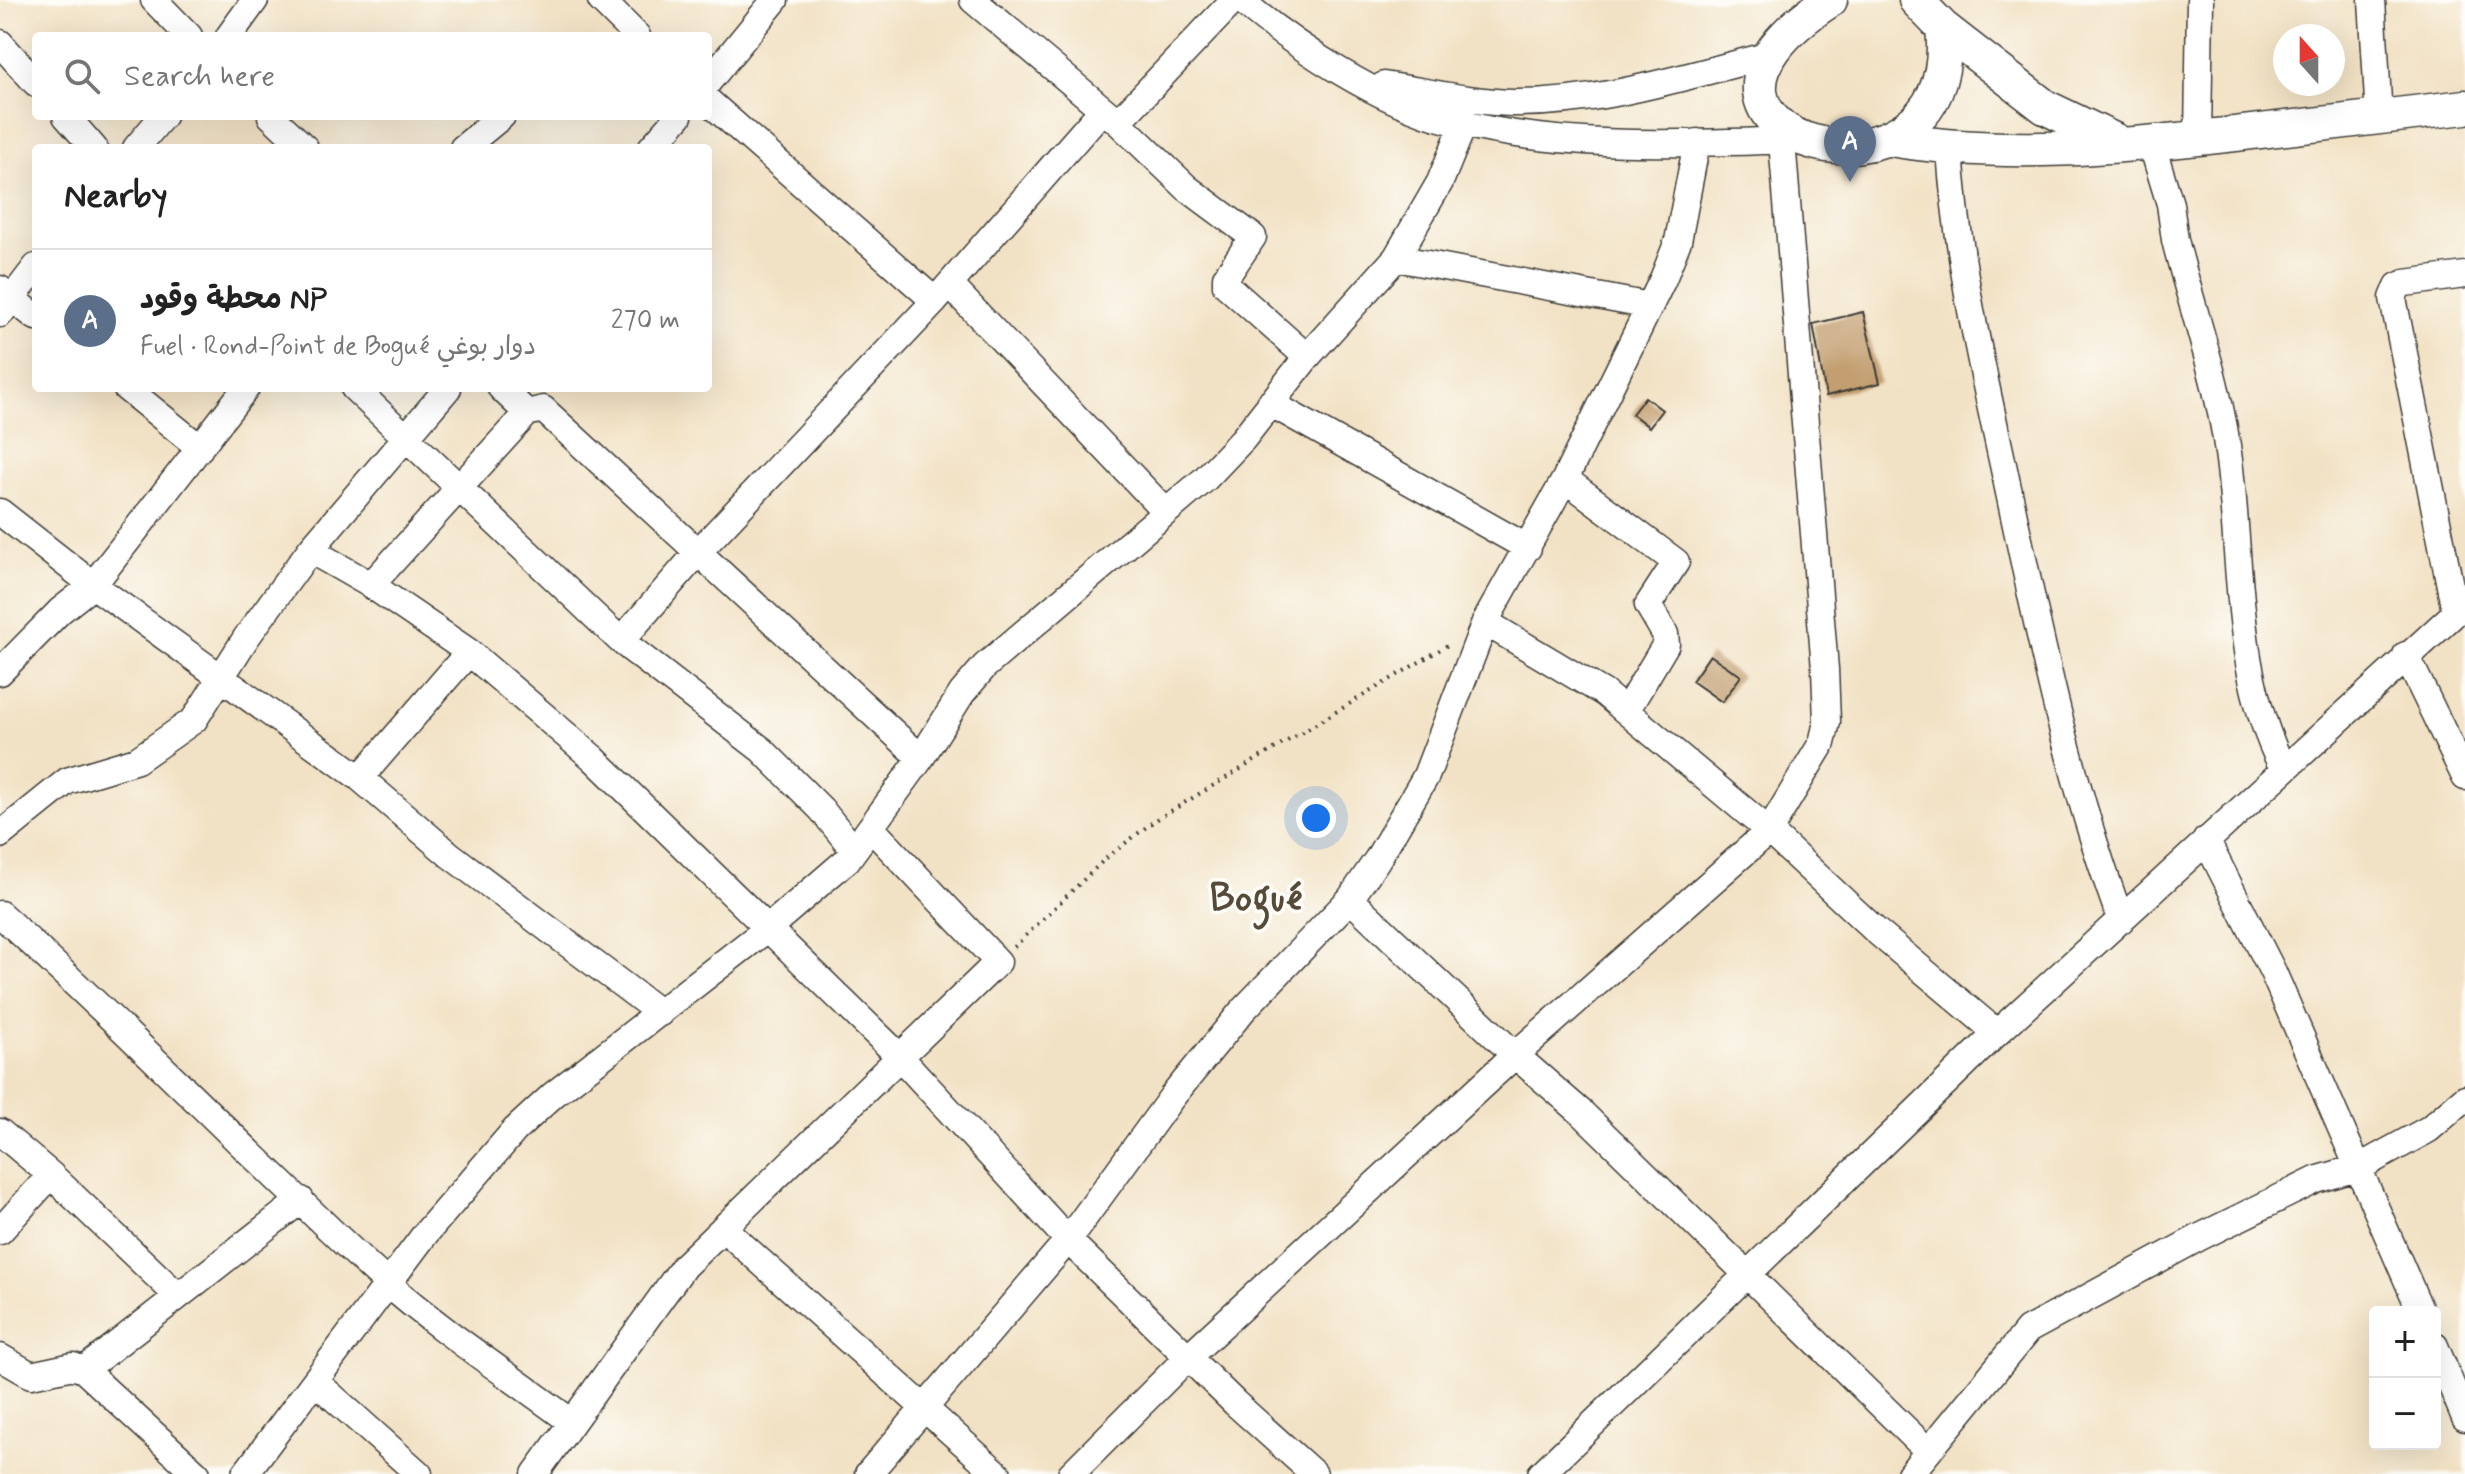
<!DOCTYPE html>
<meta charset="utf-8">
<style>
:root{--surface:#fff;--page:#f2f2f2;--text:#222;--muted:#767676;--line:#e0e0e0;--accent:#ea580c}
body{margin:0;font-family:Mynerve,"Playpen Sans Arabic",sans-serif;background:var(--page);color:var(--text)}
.controls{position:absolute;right:24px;bottom:24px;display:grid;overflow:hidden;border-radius:8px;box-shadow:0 8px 32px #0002}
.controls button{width:72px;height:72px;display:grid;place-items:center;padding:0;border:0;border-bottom:2px solid var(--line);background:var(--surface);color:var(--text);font:40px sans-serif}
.compass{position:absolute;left:2273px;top:24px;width:72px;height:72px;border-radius:50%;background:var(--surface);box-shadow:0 8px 32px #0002;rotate:339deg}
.you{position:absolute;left:1316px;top:818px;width:28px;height:28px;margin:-20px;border:6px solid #fff;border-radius:50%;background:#1a73e8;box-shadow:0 0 0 12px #1a73e833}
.badge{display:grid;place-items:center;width:52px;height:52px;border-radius:50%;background:var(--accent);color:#fff;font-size:26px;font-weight:700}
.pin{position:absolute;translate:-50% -66px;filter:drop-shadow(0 2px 4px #0008)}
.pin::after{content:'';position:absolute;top:42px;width:28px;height:24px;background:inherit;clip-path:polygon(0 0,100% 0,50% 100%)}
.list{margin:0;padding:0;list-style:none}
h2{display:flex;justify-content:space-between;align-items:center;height:104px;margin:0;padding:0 32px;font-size:34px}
h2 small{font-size:26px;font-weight:400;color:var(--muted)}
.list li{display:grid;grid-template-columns:52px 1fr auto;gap:24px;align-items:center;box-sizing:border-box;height:144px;padding:0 32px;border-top:2px solid var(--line)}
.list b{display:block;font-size:30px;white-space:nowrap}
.list p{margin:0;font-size:26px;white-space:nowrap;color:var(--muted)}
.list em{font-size:26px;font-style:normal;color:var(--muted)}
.icon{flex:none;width:44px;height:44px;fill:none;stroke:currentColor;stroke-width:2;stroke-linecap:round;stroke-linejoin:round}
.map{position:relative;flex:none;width:2465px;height:1474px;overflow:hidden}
.search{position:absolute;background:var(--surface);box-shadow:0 8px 32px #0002;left:32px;top:32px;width:680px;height:88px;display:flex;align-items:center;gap:20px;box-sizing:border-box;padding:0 28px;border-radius:8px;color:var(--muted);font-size:30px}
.panel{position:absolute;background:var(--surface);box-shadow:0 8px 32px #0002;left:32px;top:144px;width:680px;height:248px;border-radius:8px}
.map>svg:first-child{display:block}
.building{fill:#c29e70}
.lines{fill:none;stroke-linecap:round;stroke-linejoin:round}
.minor-casing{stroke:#3c3a35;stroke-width:29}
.major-casing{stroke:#3c3a35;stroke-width:37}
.path{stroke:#3c3a35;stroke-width:4;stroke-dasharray:2 6;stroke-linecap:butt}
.minor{stroke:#fff;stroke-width:26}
.major{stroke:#fff;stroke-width:34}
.labels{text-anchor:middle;stroke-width:7;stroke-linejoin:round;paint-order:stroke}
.town-label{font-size:40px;font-weight:bold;fill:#564a39;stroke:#fdfcf7}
</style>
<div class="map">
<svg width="2465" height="1474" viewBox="0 0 2465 1474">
<rect width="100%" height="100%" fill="#fdfcf7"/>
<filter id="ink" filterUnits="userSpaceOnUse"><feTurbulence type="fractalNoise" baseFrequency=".0125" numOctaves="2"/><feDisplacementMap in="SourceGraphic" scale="16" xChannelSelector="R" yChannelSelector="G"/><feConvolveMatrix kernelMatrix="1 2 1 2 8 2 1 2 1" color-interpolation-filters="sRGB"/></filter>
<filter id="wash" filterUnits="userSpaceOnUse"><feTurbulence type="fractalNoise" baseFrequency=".006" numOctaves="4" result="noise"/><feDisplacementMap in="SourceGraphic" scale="32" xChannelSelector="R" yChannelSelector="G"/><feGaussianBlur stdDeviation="1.8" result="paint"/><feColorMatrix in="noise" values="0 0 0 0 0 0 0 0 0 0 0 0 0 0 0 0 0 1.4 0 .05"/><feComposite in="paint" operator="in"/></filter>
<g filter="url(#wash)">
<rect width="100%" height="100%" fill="#f2e2c5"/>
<g id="blocks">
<path class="building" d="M1863,312L1880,383L1826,396L1813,324Z
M1645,397L1662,410L1649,427L1632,414Z
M1710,655L1741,676L1722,702L1692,681Z"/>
</g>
</g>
<g filter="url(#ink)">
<use href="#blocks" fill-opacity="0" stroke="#3c3a35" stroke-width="2"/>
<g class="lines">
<g class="minor-casing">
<path id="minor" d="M154,0L189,36
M601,0L637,36
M973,0L1118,122L1187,188L1253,237L1226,277V285L1307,357
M1240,0C1296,47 1379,102 1451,121C1562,150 1683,144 1798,140
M2372,0L2379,118
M229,36L255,0
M0,43L36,83
M708,82L775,0
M1384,85C1426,91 1470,102 1512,103C1600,104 1683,77 1766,56
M708,101L935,301L1102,110
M66,116L94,148
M271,116L305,148
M1118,122L1234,0
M2198,138L2200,0
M2151,142L2170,204L2175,240C2193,312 2220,386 2229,460C2242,563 2234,676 2284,770
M136,148L163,116
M463,148L502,116
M651,148L679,116
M1950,149C1957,264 1984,375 2008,488C2039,633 2069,781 2121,920
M1396,258L1650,306
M950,285L1165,511
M0,289L36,317
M0,314L36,267
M126,388L200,448
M354,388L621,641L762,750L821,809L854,850
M501,388L527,413
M1270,403L1528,548
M1565,479L1676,562L1648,605L1665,634L1666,644L1626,711
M0,512L93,585L360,778L450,855L660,1013
M310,550L371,585L469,652L593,758L900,1057L1068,1240L1235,1403L1314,1474
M371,585L527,413L543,409L921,758
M2455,611L2393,298L2398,286L2405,283L2465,275
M1485,622L1604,693L1769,831L1875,930L1997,1033
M621,641L699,551L935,301
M2406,655L2465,777
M0,672L60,611L93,585L246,388
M360,778L469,652
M0,835L67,781L137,760L194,720L246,638L310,550L448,388
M2206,840L2273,972L2421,1312
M1350,899L1515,1055L1583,1114L1928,1451
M0,914C132,1033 255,1162 386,1282C442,1332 510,1376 570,1421
M0,1132L51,1175L177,1295
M723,1228L998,1474
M0,1231L51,1175
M2435,1346L2465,1418
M0,1357L31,1375L73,1366L84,1370L197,1474
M84,1370L301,1200
M316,1382L419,1474
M245,1474L426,1233L515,1130L553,1095L767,929L847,860L921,758L962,693L985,666L1205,479L1243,439L1307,357L1396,258L1440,182L1464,123
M535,1474L684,1266L998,962L871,828
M868,1474L1068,1240L1172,1097L1243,1010L1350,899L1377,860L1426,776L1485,622L1565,479L1663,279L1678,241L1697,142
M1071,1474L1189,1356L1515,1055L1769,831L1822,743L1827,722L1825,669L1782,141
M1541,1474L1997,1033L2465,604
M1910,1474L2028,1330L2200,1237L2316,1180L2360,1167L2429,1129L2465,1098"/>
</g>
<g class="major-casing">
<path id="major" d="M1830,0C1615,138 1965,232 1943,28L1916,0
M1943,28L2045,107L2116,141
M1890,139C2005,158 2120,147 2235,134C2312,125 2389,116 2465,107"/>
</g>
<path class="path" d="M1014,947L1105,859L1154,821L1451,643"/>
<use href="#minor" class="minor"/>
<use href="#major" class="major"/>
</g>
</g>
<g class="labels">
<g class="town-label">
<text x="1256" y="910">Bogué</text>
</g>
</g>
</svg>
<div class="controls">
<button>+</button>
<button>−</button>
</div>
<svg class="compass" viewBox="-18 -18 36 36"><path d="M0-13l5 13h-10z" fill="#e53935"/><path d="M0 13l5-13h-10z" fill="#767676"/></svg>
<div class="you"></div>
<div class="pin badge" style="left:1850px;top:182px;background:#5c6f8a">A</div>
<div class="search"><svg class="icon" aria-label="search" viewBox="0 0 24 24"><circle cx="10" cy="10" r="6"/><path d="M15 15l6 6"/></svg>Search here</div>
<section class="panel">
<h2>Nearby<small></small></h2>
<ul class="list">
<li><span class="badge" style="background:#5c6f8a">A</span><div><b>محطة وقود NP</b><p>Fuel · Rond-Point de Bogué دوار بوغي</p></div><em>270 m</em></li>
</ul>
</section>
</div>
